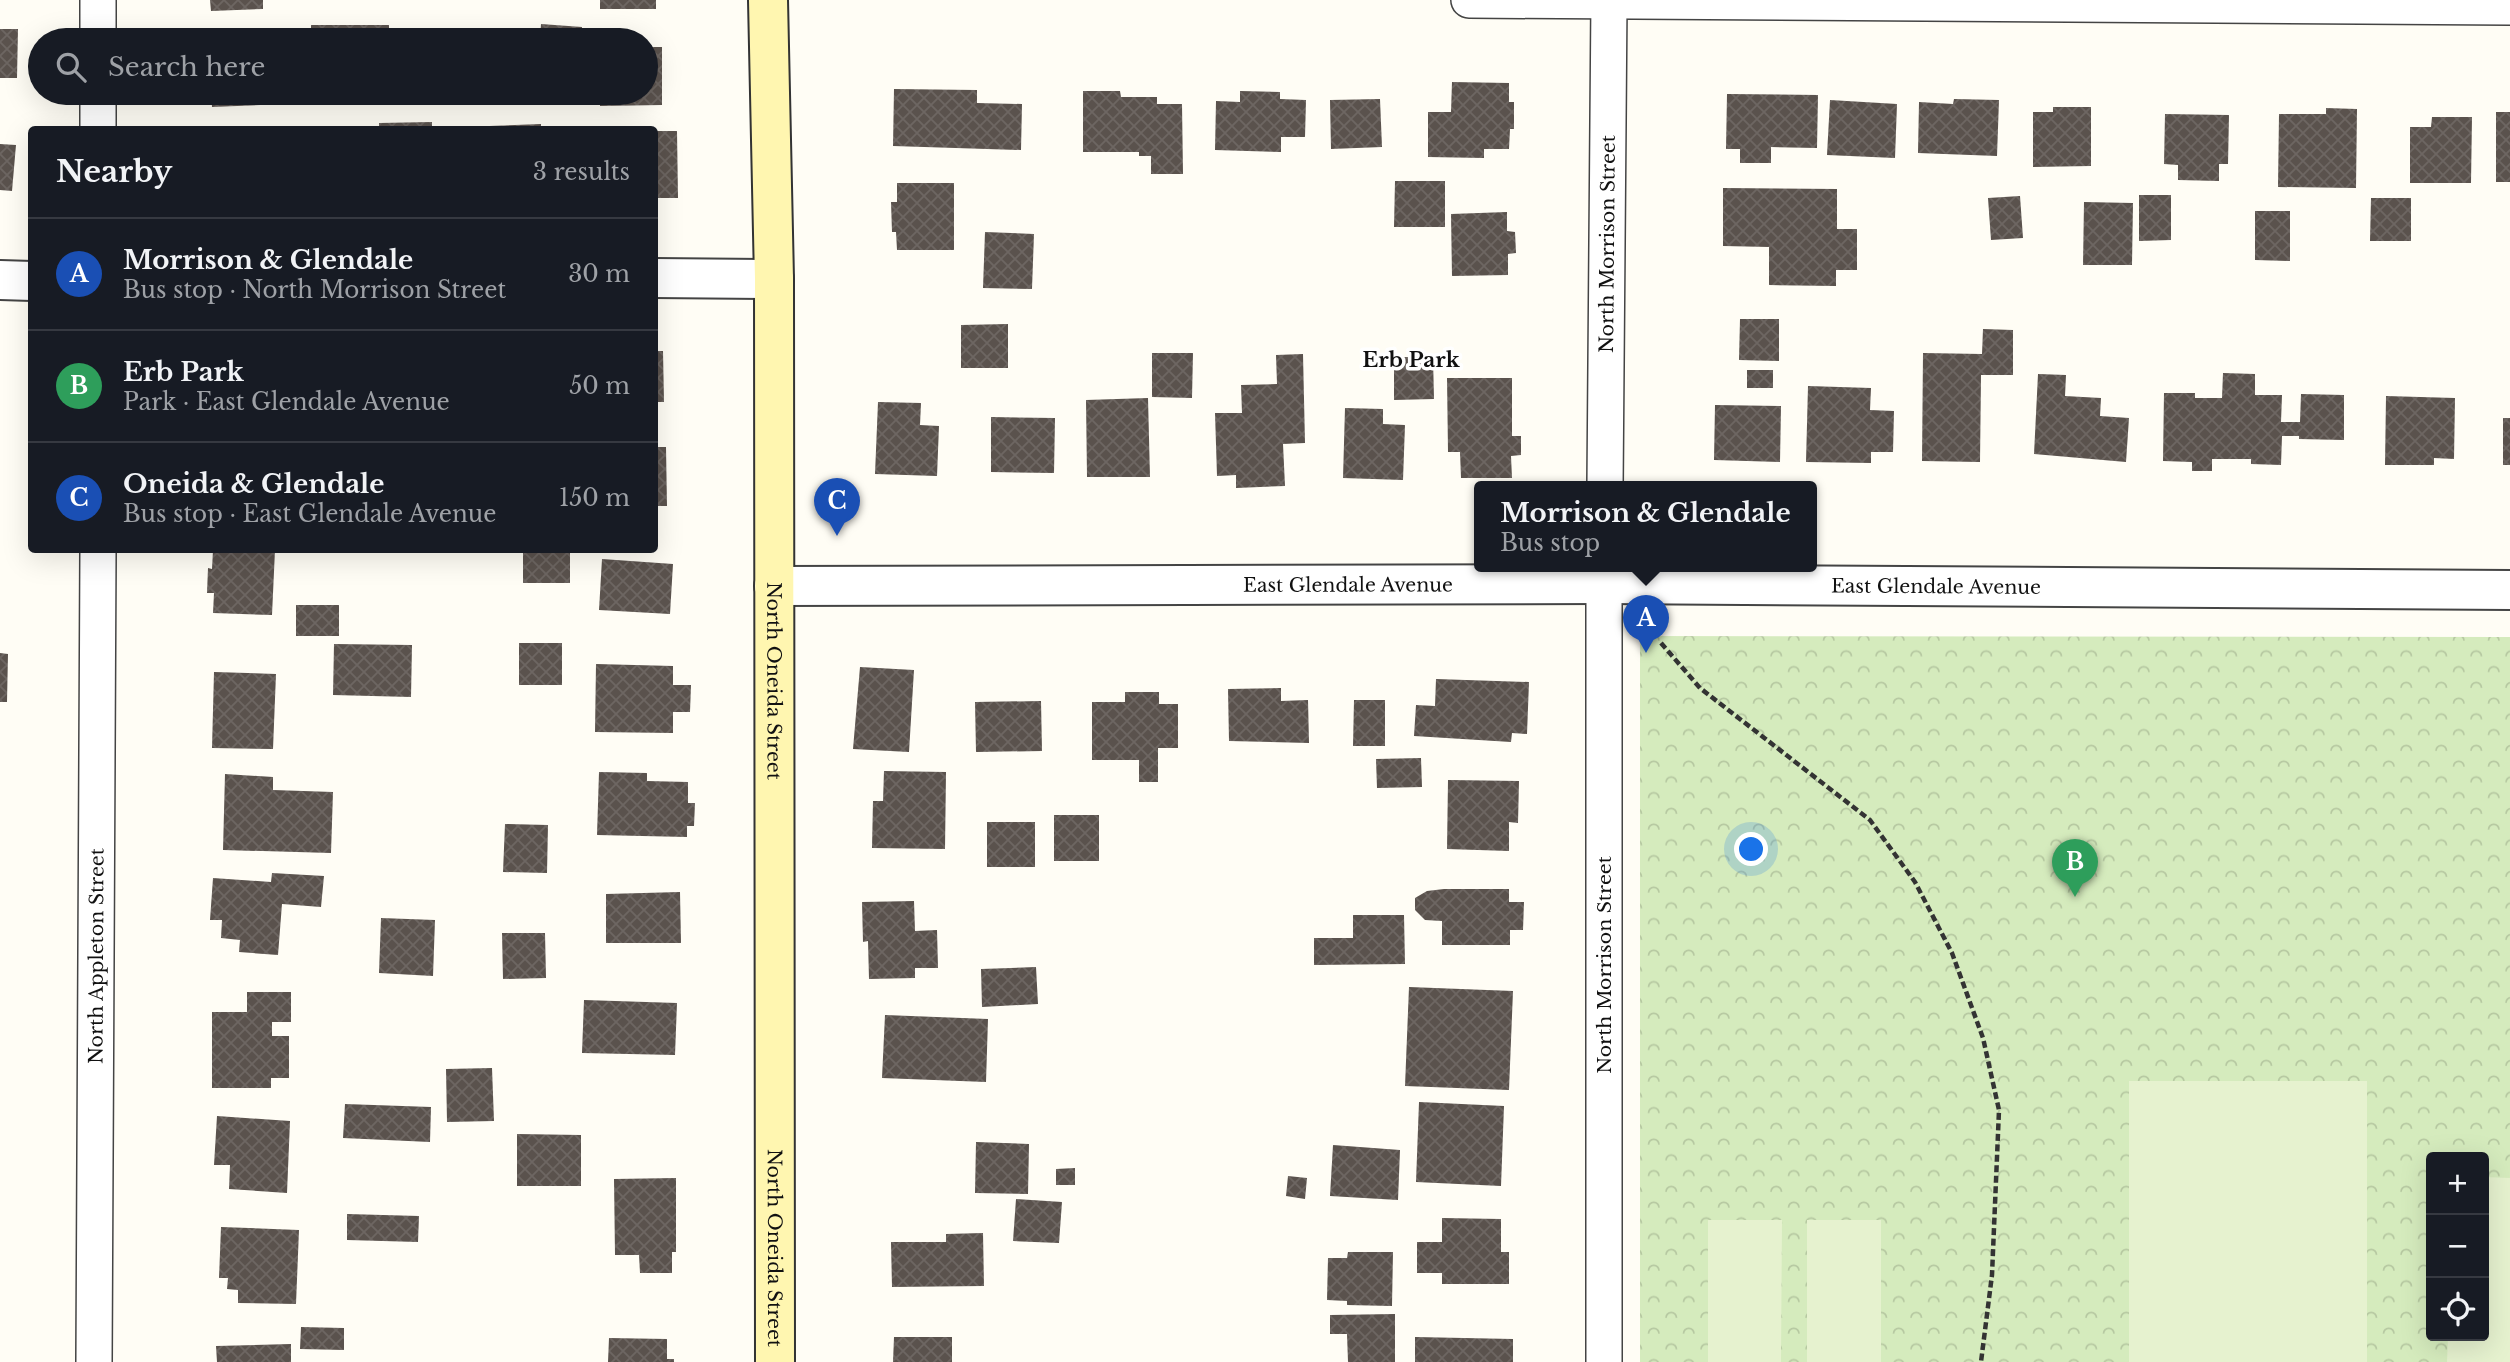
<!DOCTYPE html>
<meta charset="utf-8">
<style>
:root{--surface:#171b24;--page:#20242c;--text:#f1f3f6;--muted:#9ea1a6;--line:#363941;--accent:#c4262e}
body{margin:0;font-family:"Libre Baskerville",serif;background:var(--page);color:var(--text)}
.controls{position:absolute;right:21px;bottom:21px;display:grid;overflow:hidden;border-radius:7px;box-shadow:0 7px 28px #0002}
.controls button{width:63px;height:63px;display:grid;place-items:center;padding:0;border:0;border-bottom:2px solid var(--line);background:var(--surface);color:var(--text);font:35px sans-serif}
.you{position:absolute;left:1752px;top:850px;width:24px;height:24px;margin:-18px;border:5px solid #fff;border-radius:50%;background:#1a73e8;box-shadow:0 0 0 10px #1a73e833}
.badge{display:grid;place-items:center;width:46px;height:46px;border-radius:50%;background:var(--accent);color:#fff;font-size:23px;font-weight:700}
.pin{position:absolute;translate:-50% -58px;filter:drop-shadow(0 2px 4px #0008)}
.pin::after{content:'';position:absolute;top:37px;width:24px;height:21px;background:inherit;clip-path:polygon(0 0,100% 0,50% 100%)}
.popup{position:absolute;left:1474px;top:481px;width:343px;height:91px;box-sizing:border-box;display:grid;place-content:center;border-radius:7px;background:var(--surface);filter:drop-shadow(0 2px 5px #0005);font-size:23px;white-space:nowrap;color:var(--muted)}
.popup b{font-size:26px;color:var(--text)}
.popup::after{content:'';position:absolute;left:50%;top:100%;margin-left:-14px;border:14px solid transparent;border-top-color:var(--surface)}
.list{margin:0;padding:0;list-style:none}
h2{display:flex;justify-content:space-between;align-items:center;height:91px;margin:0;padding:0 28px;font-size:30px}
h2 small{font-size:23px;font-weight:400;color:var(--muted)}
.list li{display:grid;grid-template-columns:46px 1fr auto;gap:21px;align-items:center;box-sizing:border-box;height:112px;padding:0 28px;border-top:2px solid var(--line)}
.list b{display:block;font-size:26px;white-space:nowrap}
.list p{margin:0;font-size:23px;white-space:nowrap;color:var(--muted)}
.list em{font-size:23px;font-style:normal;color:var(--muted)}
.icon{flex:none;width:38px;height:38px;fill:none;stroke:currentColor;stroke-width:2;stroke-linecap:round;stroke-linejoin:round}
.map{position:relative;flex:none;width:2510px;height:1362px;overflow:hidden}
.search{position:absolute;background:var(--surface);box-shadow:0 7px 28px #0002;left:28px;top:28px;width:630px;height:77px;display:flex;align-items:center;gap:18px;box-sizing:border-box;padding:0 24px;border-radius:38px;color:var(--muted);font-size:26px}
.panel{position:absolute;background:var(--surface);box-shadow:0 7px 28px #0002;left:28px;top:126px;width:630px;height:427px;border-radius:7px}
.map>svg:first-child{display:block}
.park{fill:url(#park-crowns);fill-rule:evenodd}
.pitch{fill:#e6f2cf}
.building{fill:url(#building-cross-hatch)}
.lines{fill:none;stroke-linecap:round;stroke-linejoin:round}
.minor-casing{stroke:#444;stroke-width:38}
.tertiary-casing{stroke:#444;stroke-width:42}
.secondary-casing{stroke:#333;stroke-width:42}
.path{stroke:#333;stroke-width:4.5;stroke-dasharray:7 3.5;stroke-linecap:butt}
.minor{stroke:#fff;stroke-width:35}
.tertiary{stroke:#fff;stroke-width:38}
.secondary{stroke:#fff6b0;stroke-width:38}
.labels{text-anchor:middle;stroke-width:7;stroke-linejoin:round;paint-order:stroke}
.street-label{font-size:19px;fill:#111;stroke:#fff}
.neighbourhood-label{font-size:21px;font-weight:bold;fill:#111;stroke:#fff}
</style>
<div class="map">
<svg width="2510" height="1362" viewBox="0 0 2510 1362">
<defs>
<pattern id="park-crowns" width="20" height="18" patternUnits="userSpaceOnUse" patternTransform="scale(1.75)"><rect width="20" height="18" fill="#d5ebbd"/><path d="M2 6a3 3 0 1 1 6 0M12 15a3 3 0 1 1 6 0" fill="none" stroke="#b6c8a1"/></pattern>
<pattern id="building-cross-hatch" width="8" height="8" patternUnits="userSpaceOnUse" patternTransform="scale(1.75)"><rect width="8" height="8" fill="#5a524d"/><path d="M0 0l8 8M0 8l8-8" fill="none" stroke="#6d6662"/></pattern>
</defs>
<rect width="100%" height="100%" fill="#fffdf5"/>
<path class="park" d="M1640,636L2510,637V1362H1640ZM2431,1157H2484V1336H2431Z"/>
<path class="pitch" d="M2129,1081H2367V1362H2129Z
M2484,1177L2510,1178V1362H2447L2448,1336H2484Z
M1708,1220H1782L1781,1362H1708Z
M1807,1220H1881V1362H1807Z"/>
<path class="building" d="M210,0H263V9L211,11Z
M600,0H656V9H600Z
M541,24L582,27L581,40H540Z
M311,25H389V40H311Z
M0,29H18L17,78H0Z
M646,47H662V105L600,106V93H646Z
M1452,82L1509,83V102H1514V129H1510L1509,149H1484V158L1428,157V112H1451Z
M894,89L977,90V103L1022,104L1021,150L893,146Z
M1083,91H1120L1121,97H1157V104H1182L1183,174H1151V156H1139V152H1083Z
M1240,91L1280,92V99L1306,100L1305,137H1281V152L1215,150L1216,101L1240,102Z
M211,93H285V104L212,107Z
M1727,94L1818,95L1817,148L1771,147V163H1740V149H1726Z
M1380,99L1382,147L1331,149L1330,100Z
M1954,99L1999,100L1997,156L1918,153L1919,102L1953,104Z
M1830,100L1897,104L1895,158L1827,155Z
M2053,107H2091V166L2033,167V112H2053Z
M2326,108L2357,109L2356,188L2278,187L2279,114H2326Z
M2496,112H2510V182H2496Z
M2165,114L2229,115L2228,164H2219V181L2178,180V165L2164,164Z
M2432,117H2472L2471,183H2410V127H2431Z
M432,122V130H379V123Z
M541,124V130H489V126Z
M654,131H677L678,198H654Z
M0,144L16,145L12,191L0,190Z
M1395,181H1445V227H1394Z
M897,183H954V250H897L896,232H892L891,202H897Z
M1723,188L1837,189V229H1857V270H1836V286L1769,285V247L1723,246Z
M2139,195H2171V240L2139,241Z
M2020,196L2023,238L1991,240L1988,198Z
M2371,198H2411V241H2370Z
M2084,202L2133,203L2132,265H2083Z
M2255,211H2290V261L2255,260Z
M1507,212V231L1515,232L1516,253L1508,254V275L1452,276L1451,214Z
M985,232L1034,234L1032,289L983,288Z
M1740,319H1779V361L1739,360Z
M1008,324V368H961V325Z
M1983,329L2013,330V375H1981L1980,462L1922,461L1923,353L1982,354Z
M654,351H663L664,402H654Z
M1152,353H1193L1192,398L1152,397Z
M1303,354L1305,443L1283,444L1285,486L1236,488V475L1217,476L1215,413H1242L1241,385L1277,384L1276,355Z
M1394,357H1433L1434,399L1394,400Z
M1747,370H1773V388H1747Z
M2223,373L2255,374V395H2282L2281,422H2300L2301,394L2344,395V440L2299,439V436H2282L2281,465L2251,464V459H2212V471H2192V462L2163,461L2164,393H2195V398H2222Z
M2038,374L2066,375L2065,396L2101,398L2100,416L2129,418L2126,462L2034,454Z
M1447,378H1512V436H1521V455L1511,456L1512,478H1461L1460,452H1448Z
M1808,386L1871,388L1870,410L1894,411L1893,452H1871V463L1806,462Z
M2386,396L2455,398L2454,459L2434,458V465H2385Z
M1148,398L1150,477H1087L1086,400Z
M878,402L921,403L920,425L939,426L937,476L875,474Z
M1715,405L1781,406L1780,462L1714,460Z
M1345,408L1383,409V424L1405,425L1403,480L1343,478Z
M991,417L1055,418L1054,473L991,472Z
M2503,418H2510V465H2503Z
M654,447H666L667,506H654Z
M213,550H275L272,615L213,613L214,593H207L208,568L212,569Z
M523,550H570V583H523Z
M602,559L673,564L670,614L599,610Z
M296,605H339V636H296Z
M519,643H562V685H519Z
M334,644L412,645L411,697L333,695Z
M0,653L8,654L7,702H0Z
M596,664L673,666V685H691L690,712H673V733L595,732Z
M860,667L914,670L909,752L853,749Z
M214,672L276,674L273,749L212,748Z
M1436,679L1529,682L1527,734L1512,733L1511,742L1414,736L1416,705L1435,706Z
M1281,688V701L1308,700L1309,743L1229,741L1228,689Z
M1125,692H1159V704H1178V748H1158V782H1139V760H1092V702H1125Z
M1354,700H1385V746H1353Z
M1041,701L1042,751L976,752L975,702Z
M1421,758L1422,787L1377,788L1376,759Z
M884,771L946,772L945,849L872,848L873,801H883Z
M599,772L647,773V781L688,782V803H695L694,826H687V837L597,835Z
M225,774L273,777V790L333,792L331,853L223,850Z
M1448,780L1519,781L1518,823L1509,822V851L1447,849Z
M1054,815H1099V861H1054Z
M987,822H1035V867H987Z
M505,824L548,825L547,873L503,872Z
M272,873L324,876L321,907L282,904L278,955L239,952L240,940L221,938L222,920H210L213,878L271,882Z
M1444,889H1509V902H1524L1523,930H1510V945H1442V921L1425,920L1415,910V898L1427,891Z
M680,892L681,943H606V894Z
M914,901L915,931L937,930L938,968H915V978L869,979L868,941L863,942L862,902Z
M1353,915H1404L1405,964L1314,965V938H1353Z
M381,918L435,920L433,976L379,973Z
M502,933H545L546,978L503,979Z
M1036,967L1038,1004L982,1007L981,969Z
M1409,987L1513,991L1509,1090L1405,1086Z
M247,992H291V1022H272V1036H289V1078H271V1088H212V1012H247Z
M584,1000L677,1003L675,1055L582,1053Z
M885,1015L988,1019L986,1082L882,1078Z
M492,1068L494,1121L447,1122L446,1069Z
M1419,1102L1504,1106L1501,1186L1416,1182Z
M345,1104L431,1107L430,1142L343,1138Z
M217,1116L290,1121L287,1193L229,1189L230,1165H214Z
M517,1134L581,1135V1186H517Z
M976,1142L1029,1144L1028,1194L975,1193Z
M1333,1145L1400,1150L1398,1200L1330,1196Z
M1075,1168V1185H1056V1169Z
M1288,1176L1307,1178L1305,1199L1286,1196Z
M676,1178V1252H672V1273H640L639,1255H615L614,1179Z
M1016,1199L1062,1202L1059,1243L1013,1241Z
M347,1214L419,1216L418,1242L347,1240Z
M1442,1218L1501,1219V1252H1509V1284H1442V1273H1417V1242H1442Z
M221,1227L299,1230L296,1304L238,1303V1290L227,1289L228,1278H219Z
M983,1233L984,1286L892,1287L891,1242H946V1234Z
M1348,1252H1393L1392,1306L1347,1305V1301L1327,1300L1328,1258H1347Z
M1395,1314V1362H1348L1347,1334H1330V1315Z
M301,1327L344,1328V1350L300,1349Z
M894,1337H952V1362H893Z
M1415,1337L1513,1339V1362H1415Z
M609,1338L667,1339V1359H674V1362H608Z
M291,1344V1362H217L216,1346Z"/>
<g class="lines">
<g class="minor-casing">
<g id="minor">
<path d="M98,0V40"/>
<path d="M1469,0L2510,7"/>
<path d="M98,93V130"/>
<path id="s1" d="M1605,487L1609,0"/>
<path id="s2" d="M94,1362L98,550"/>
<path d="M1604,1362V567"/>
</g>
</g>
<g class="tertiary-casing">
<g id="tertiary">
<path d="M654,278L774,279"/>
<path d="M0,280L32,281"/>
<path id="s3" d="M774,586L1604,584L2510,590"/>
</g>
</g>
<g class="secondary-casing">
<g id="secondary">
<path id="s4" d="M768,0L774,279L775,1362"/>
</g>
</g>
<path class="path" d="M1661,643L1700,688L1870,820L1915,882L1952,953L1983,1038L1999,1110L1992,1275L1981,1362"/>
<use href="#minor" class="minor"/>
<use href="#tertiary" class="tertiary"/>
<use href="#secondary" class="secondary"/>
</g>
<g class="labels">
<g class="street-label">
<text dy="7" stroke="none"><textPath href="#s1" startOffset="243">North Morrison Street</textPath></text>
<text dy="7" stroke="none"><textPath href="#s3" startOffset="574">East Glendale Avenue</textPath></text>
<text dy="7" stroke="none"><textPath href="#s3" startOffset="1162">East Glendale Avenue</textPath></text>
<text dy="7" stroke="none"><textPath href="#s4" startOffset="681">North Oneida Street</textPath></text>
<text dy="7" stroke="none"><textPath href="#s2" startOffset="406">North Appleton Street</textPath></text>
<text transform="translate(1604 965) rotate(-90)" y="7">North Morrison Street</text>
<text dy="7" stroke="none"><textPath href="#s4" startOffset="1248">North Oneida Street</textPath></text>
</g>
<g class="neighbourhood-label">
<text x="1411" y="367">Erb Park</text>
</g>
</g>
</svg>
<div class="controls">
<button>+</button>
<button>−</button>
<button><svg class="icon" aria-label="locate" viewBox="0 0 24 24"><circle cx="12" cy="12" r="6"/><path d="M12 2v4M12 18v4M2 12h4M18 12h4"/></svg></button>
</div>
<div class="you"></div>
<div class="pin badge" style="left:1646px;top:653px;background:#1a4fb4">A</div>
<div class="popup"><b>Morrison &amp; Glendale</b>Bus stop</div>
<div class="pin badge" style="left:2075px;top:897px;background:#2e9e5b">B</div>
<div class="pin badge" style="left:837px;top:536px;background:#1a4fb4">C</div>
<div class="search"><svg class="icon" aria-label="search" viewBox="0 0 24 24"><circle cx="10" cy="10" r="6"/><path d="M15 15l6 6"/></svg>Search here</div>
<section class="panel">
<h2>Nearby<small>3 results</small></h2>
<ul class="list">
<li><span class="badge" style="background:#1a4fb4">A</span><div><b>Morrison &amp; Glendale</b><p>Bus stop · North Morrison Street</p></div><em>30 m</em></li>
<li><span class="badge" style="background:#2e9e5b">B</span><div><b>Erb Park</b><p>Park · East Glendale Avenue</p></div><em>50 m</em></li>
<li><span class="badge" style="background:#1a4fb4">C</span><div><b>Oneida &amp; Glendale</b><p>Bus stop · East Glendale Avenue</p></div><em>150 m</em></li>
</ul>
</section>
</div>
